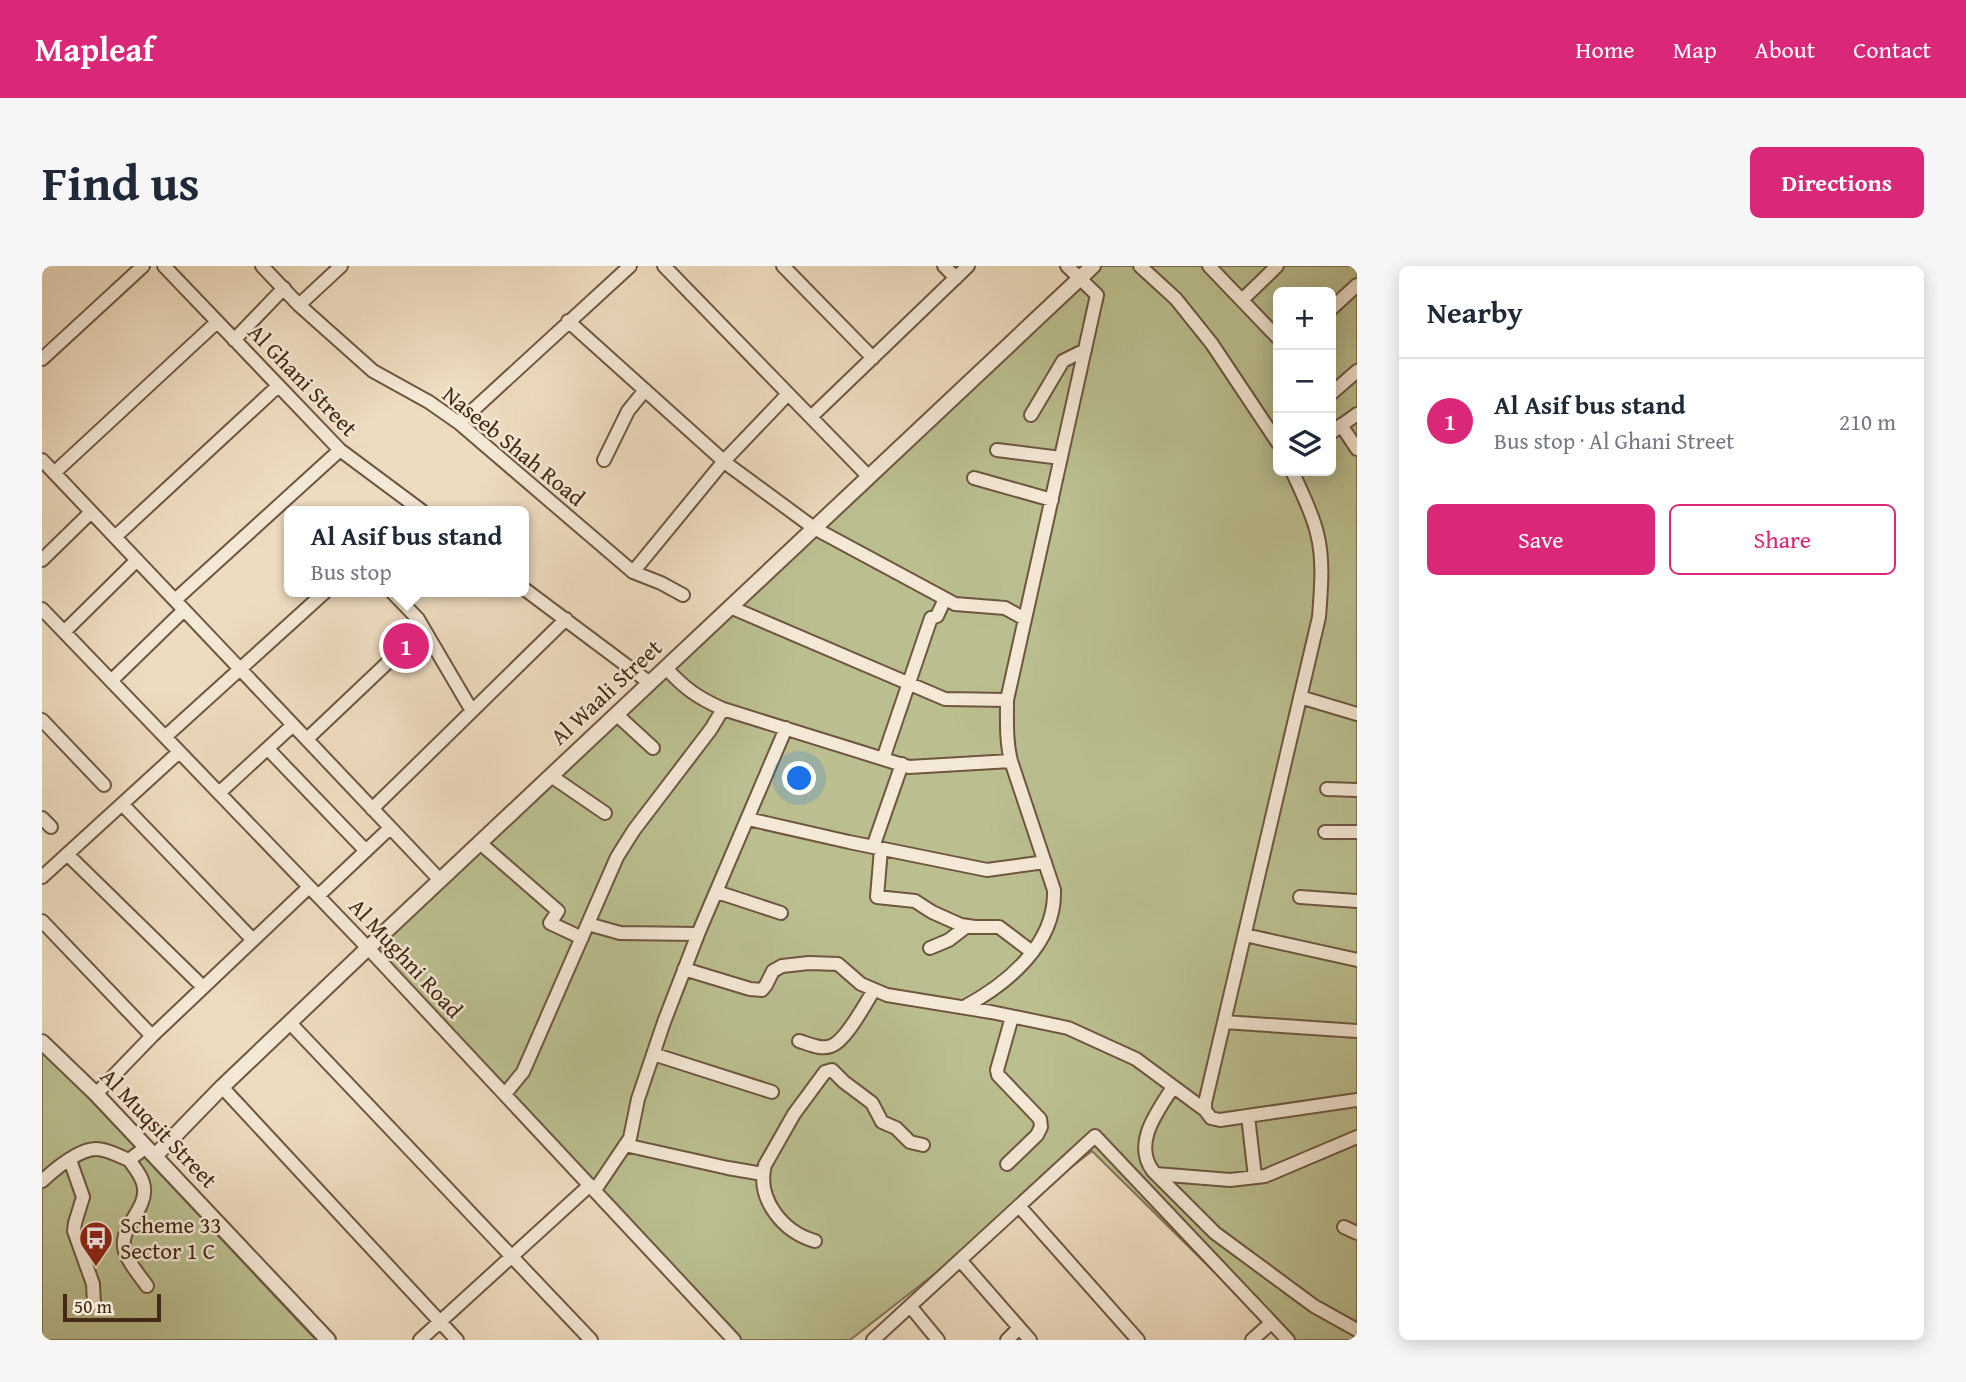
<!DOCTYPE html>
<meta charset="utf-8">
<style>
:root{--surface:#fff;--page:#f6f6f7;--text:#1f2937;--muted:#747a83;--line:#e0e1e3;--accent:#db2777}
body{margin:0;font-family:"Gentium Book Plus",serif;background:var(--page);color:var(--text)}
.controls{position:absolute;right:21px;top:21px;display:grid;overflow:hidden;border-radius:10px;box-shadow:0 4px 18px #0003}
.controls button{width:63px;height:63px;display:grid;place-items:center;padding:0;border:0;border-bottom:2px solid var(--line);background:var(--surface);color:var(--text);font:35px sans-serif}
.scale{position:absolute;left:21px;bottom:18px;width:98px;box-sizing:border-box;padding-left:7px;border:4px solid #442a14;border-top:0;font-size:19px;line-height:24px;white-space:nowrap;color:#442a14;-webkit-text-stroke:5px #f4e8d6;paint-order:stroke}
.you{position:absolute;left:758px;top:513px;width:24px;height:24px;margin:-18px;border:5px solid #fff;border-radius:50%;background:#1a73e8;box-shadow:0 0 0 10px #1a73e833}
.badge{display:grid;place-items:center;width:46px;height:46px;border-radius:50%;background:var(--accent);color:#fff;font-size:23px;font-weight:700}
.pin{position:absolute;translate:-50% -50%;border:4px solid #fff;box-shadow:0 2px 7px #0006}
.popup{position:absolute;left:242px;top:240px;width:245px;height:91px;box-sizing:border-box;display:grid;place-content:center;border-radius:10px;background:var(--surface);filter:drop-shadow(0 2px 5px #0005);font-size:23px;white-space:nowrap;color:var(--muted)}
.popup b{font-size:26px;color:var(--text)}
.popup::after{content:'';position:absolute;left:50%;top:100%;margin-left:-14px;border:14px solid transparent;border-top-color:var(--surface)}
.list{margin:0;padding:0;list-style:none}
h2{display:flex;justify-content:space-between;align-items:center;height:91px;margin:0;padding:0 28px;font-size:30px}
h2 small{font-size:23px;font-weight:400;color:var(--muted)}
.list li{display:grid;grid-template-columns:46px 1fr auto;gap:21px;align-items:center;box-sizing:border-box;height:126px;padding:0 28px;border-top:2px solid var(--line)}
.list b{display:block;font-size:26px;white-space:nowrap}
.list p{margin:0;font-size:23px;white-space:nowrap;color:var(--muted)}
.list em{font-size:23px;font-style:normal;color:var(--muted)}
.actions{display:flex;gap:14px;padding:21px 28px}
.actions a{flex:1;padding:16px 0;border:2px solid var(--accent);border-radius:10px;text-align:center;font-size:24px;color:var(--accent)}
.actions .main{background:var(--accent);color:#fff}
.icon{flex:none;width:38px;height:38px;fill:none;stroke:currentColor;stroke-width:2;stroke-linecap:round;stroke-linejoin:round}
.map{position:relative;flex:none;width:1315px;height:1074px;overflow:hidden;border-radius:10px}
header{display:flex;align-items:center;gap:42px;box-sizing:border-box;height:98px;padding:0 35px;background:var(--accent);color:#fff}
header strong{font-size:33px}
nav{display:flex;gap:38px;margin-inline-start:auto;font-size:24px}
.intro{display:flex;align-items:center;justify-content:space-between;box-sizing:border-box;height:168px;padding:0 42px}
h1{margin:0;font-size:49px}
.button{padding:18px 32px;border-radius:10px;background:var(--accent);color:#fff;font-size:24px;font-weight:700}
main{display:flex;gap:42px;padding:0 42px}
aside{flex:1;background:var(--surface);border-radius:10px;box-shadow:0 4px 18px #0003}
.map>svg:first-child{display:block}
.green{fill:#bbbf90;stroke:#807452;stroke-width:2;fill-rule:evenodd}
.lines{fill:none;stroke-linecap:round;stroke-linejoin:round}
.minor-casing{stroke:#6e563f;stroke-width:16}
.tertiary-casing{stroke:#6e563f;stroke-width:18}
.minor{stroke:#f4e8d6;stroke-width:12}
.tertiary{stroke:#f4e8d6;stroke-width:14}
.labels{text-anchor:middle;stroke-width:5;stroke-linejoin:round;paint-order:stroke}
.street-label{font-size:23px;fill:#442a14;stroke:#f4e8d6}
.poi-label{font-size:23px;fill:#442a14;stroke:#f4e8d6;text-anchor:start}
</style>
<header>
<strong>Mapleaf</strong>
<nav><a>Home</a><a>Map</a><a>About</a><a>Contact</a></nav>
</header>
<div class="intro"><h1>Find us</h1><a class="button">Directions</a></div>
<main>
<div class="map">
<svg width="1315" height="1074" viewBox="0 0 1315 1074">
<rect width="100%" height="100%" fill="#eedcc0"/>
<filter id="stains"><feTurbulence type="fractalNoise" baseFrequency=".00286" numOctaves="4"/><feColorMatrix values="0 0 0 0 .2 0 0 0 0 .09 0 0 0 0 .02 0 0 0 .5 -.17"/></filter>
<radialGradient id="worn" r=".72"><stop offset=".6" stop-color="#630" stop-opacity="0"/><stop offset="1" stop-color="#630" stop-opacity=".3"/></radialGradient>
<path class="green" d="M1050,0H1315V1074H1241L1050,885L808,1074H692L326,682ZM1236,26H1289V205H1236Z
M0,782L274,1074H0Z"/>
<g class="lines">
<g class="minor-casing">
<path id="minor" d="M122,0L298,184L380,245
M220,0L257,39L331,105L387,136L417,157L591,306L619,317L641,329
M622,0L827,211
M741,0L831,92
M902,0L914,12
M1098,0L1134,33L1170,78L1236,177
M1167,0L1236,72
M1200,34L1235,0
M257,39L299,0
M1289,43L1315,19
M526,55L685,198L772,262L913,338L963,342L983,353
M192,74L242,22
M0,93L101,0
M1289,126L1290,127L1315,105
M989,149L1021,95L1043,84
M769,151L926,0
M417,157L588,0
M1299,159L1315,183
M1289,167L1315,148
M955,184L1019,192
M0,194L398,614
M562,194L586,145L603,124
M1250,205C1259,225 1270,246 1275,267C1282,294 1279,323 1277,351L1163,837V844L1169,852L1178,854L1315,834
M12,207L175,56
M932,212L1010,234
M73,271L236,120
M0,294L49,246
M591,306L682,195L746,128
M481,322L608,417
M350,326L376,353L430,445
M133,334L298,184
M688,341L903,433L965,434
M0,343L326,682L692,1074
M22,366L95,294
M624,402C642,422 656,432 681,443L867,501L969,495
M69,415L142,344
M1258,431L1315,448
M574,448L611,482
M0,454L62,519
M123,471L283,326
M265,473L381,363
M226,483L324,585
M841,493L889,352L895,350L903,333
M509,510L563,547
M1285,523L1315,524
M177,527L251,459
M80,538L211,674
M330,543L524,353
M0,552L9,561
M706,553L807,576L945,604L1003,596
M1283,566H1315
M438,577L516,645L508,657L540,672
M831,581L860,498
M839,583L835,631L873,635L890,646L919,659L933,661H957L990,686
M25,588L161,721
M0,611L137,486
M675,626L739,647
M276,630L348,562
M1258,631L1315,635
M0,655L110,770L267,621
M546,658L578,667L656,668
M1203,669L1315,694
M888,682L907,674L925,660
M642,703L708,723L720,724L724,719L731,705L740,700L767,697L796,698L819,718L845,729L949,746L1026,762L1094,793L1163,844
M922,741C965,718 1014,678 1012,624L969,495C964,475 965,455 965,434L1055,29L1025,0
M1182,756L1315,765
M248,757L549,1074
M757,775C767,778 779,784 789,780C804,775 823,738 832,724
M611,788L730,826
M180,821L415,1074
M1131,821C1116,845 1090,877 1111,905L1173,967L1272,1040L1315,1064
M54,828L110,770
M463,828L481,806L575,591L592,564L669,463L681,443
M1206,850L1213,911
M583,879L686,902L721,908
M28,894L41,931L33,957L32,965L51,1018L52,1038
M87,894C93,902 101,911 102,922C105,945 73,964 84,988C88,999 98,1010 105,1020
M965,898L995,869L999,861L998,853L956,809L955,804L970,751
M1114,908L1188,914L1223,910L1315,871
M0,915C12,904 37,883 54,883C65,883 77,890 87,894L103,882
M553,924L588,872L596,833L622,756L656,668L744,462
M977,940L1096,1074
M1302,961L1315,967
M773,975C741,966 714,933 723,899L752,848L783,806L790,804L802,816L830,837L840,856L854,862L868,876L881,879
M918,994L988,1074
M868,1040L896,1074
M378,1074L548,919
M831,1074L1053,870L1246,1074
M965,1074L977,1062
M1210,1074L1229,1057"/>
</g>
<g class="tertiary-casing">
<path id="tertiary" d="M0,776L54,828L286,1074
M113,890L180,821L326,682L1051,0"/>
</g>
<use href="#minor" class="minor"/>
<use href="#tertiary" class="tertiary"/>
</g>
<defs>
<g id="bus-pin" transform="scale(1.75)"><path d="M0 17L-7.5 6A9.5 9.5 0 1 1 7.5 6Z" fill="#8f2418" stroke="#f4e8d6"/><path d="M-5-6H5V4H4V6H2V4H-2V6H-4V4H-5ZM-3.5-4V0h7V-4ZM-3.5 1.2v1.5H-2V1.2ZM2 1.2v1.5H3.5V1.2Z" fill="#fff"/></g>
</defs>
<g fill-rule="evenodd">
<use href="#bus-pin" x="54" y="972"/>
</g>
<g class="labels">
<g class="street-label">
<text transform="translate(261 114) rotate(46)" y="8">Al Ghani Street</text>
<text transform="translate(472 180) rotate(39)" y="8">Naseeb Shah Road</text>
<text transform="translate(564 426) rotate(-43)" y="8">Al Waali Street</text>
<text transform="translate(364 692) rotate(47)" y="8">Al Mughni Road</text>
<text transform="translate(117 862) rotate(46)" y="8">Al Muqsit Street</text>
</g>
<g class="poi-label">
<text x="78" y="967">Scheme 33<tspan x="78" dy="26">Sector 1 C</tspan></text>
</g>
</g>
<rect width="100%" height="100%" filter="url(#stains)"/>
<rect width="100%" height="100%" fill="url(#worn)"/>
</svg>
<div class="controls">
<button>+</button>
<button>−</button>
<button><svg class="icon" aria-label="layers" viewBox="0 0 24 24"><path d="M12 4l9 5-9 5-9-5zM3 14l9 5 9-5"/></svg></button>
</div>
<div class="scale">50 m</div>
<div class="you"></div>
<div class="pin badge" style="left:364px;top:380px">1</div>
<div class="popup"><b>Al Asif bus stand</b>Bus stop</div>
</div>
<aside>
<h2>Nearby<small></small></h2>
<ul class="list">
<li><span class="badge">1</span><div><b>Al Asif bus stand</b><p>Bus stop · Al Ghani Street</p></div><em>210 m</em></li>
</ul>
<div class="actions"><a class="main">Save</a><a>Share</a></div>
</aside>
</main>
